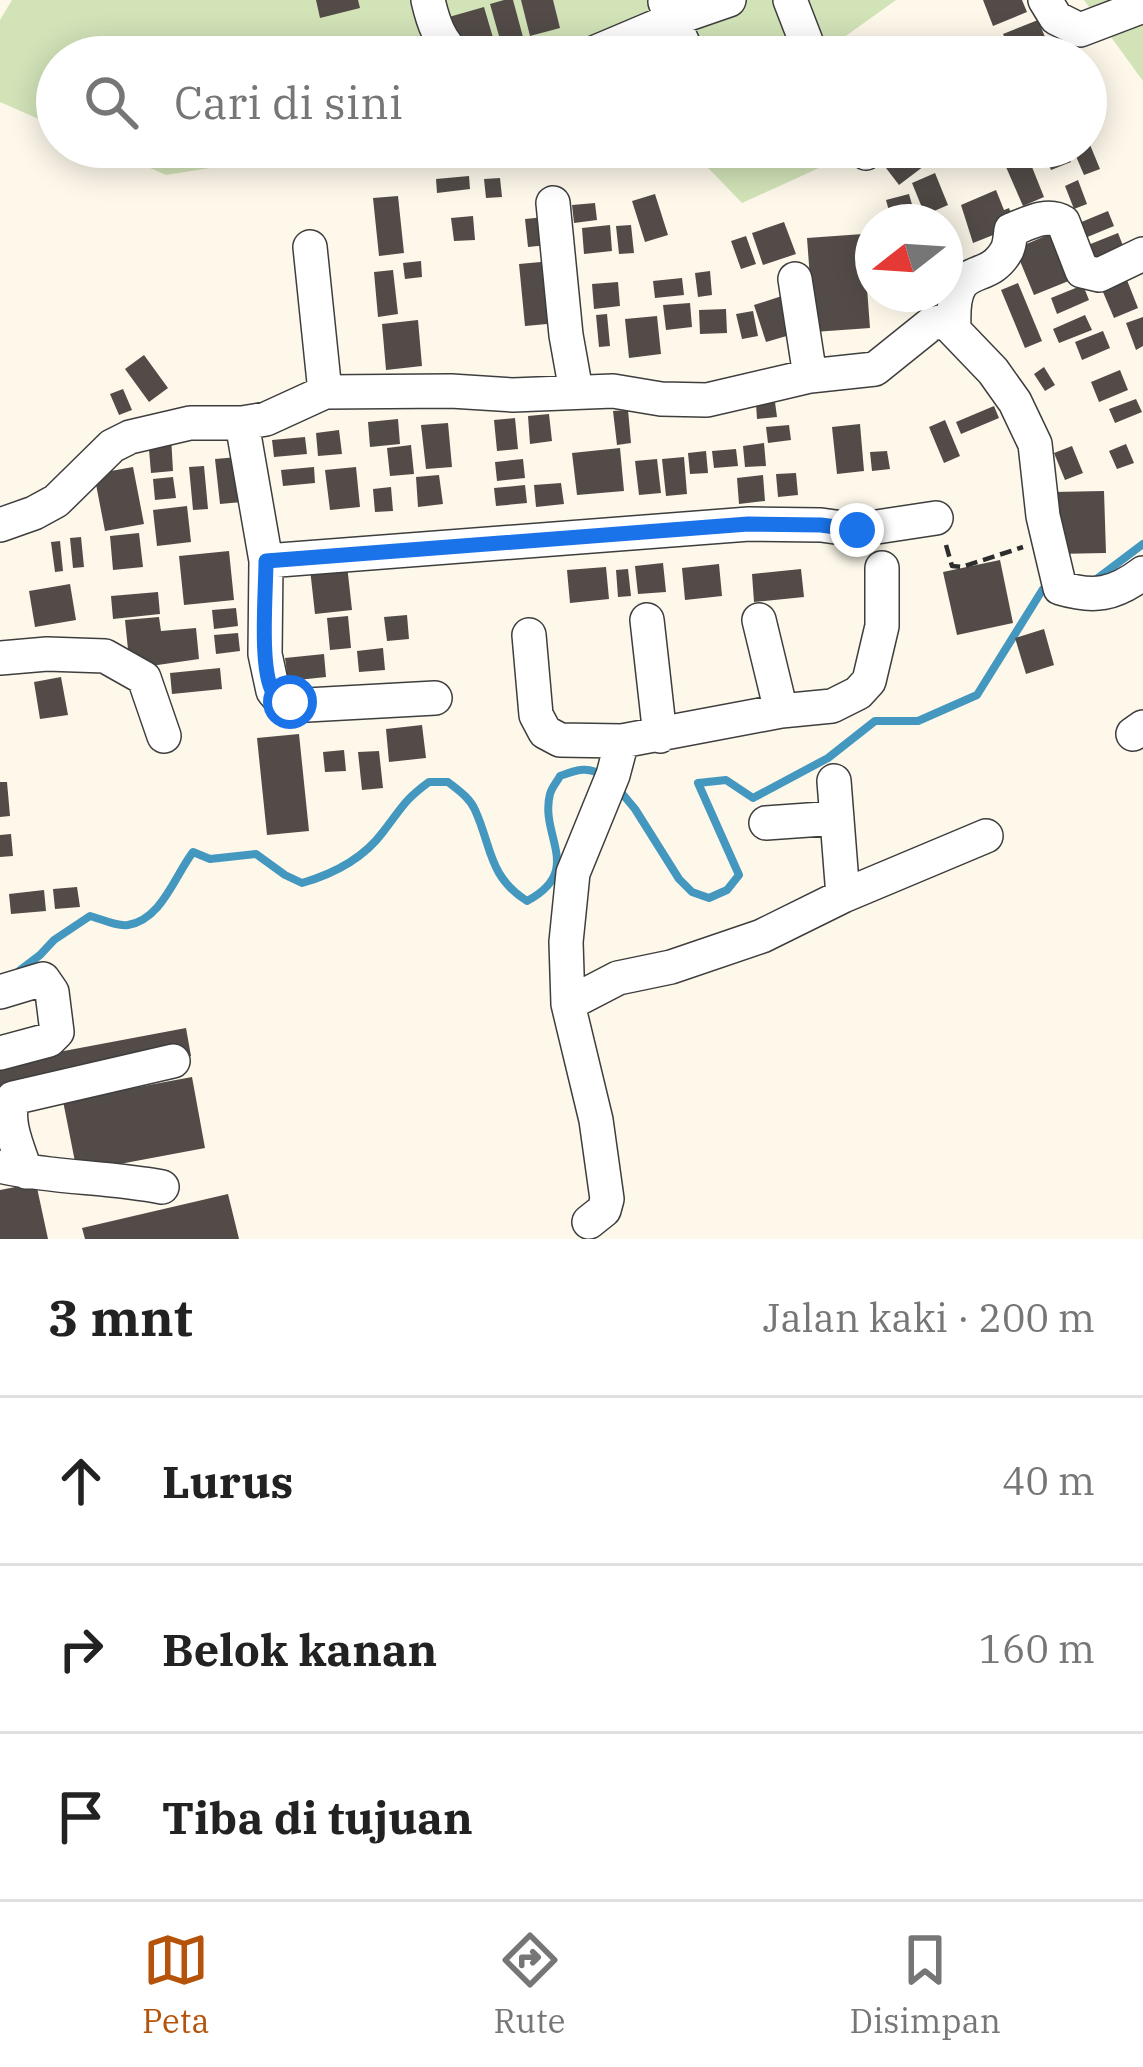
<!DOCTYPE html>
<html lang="id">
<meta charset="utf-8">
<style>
:root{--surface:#fff;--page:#f6f6f6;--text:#222;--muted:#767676;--line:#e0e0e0;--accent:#b45309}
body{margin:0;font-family:"IBM Plex Serif",serif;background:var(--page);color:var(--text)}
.compass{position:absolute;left:855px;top:204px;width:108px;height:108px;border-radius:50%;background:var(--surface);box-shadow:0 6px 30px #0003;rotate:253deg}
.stop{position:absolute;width:36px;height:36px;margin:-27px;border:9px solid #1a73e8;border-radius:50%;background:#fff}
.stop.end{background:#1a73e8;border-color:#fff;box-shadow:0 3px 12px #0008}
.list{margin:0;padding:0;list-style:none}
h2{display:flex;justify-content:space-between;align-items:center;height:156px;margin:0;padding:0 48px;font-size:51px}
h2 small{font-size:39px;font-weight:400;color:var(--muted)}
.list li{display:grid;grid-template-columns:78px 1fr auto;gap:36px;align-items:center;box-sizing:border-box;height:168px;padding:0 48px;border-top:3px solid var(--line)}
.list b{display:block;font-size:45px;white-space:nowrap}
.list em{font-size:39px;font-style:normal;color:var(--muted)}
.icon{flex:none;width:66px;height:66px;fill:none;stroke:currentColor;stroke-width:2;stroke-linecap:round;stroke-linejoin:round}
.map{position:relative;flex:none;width:1143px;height:1239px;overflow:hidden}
.search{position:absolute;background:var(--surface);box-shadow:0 6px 30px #0003;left:36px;right:36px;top:36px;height:132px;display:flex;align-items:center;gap:30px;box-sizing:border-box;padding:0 42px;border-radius:66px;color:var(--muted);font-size:45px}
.sheet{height:660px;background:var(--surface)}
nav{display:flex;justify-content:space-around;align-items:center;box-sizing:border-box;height:168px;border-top:3px solid var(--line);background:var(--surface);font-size:33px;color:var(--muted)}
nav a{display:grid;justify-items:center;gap:6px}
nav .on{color:var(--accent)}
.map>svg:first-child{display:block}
.grass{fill:#d2e3b8}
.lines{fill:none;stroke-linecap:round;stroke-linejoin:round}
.stream{stroke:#4497be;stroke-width:8}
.building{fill:#524b48}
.minor-casing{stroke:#3e3e3e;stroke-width:36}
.path{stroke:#2d2d2d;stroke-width:4.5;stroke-dasharray:12 6;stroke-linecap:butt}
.minor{stroke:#fff;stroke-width:33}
.route{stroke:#1a73e8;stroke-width:15}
</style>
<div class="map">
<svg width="1143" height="1239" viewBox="0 0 1143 1239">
<rect width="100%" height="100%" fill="#fdf8ea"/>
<path class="grass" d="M12,0H896L829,48L834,57H57V127L0,102V20Z
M1084,0H1143V81Z
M103,147H342L166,175Z
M688,147H865L742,203Z"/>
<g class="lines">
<path class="stream" d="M1094,581L1143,544
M620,791L635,809L679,879L692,892L709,898L727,890L739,875L698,783L726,780L753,798L828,758L875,721H918L977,695L1043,589H1051
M19,971L40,955L54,940L90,916C101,919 118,927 128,925C162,919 174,877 193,852L210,859L256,854L285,875L302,883C333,874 363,859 383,832C402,808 403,801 429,782H448C458,790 470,798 475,810C492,847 488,876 527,901C585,870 539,836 550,794C552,787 557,782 560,776C576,770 589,765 604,777"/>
</g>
<path class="building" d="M316,0H358L360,8L320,18Z
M504,0H513L523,37L501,43L490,4Z
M521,0H553L560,28L530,36Z
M983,0H1022L1027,12L993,26Z
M484,7L494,41L459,50L449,17Z
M1038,20L1052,54L1044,57H1013L1003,34Z
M1091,92L1101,114L1086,120V94Z
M1086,135L1100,169L1084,175L1072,147H1086Z
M444,147H479L480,156L445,160Z
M915,147L928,163L899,185L886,168Z
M987,147H1015L1018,155L994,164Z
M1065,147L1071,162L1051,170L1044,154Z
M1028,157L1044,197L1023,206L1006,167Z
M935,173L948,205L925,215L912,183Z
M469,176L470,189L437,193L436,179Z
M500,178L502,197L486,198L484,179Z
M1078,180L1087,204L1074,209L1065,186Z
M996,190L1004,210L1009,208L1016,226L973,243L961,205Z
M655,194L668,235L645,242L632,201Z
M909,194L917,222H892L886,200Z
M398,196L404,253L379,256L373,198Z
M595,203L597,220L574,223L572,205Z
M1108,211L1114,226L1085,238L1079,223Z
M473,216L475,240L454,241L451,218Z
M545,217L548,245L528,247L525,219Z
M784,222L796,254L763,265L752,233Z
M610,225L612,251L584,254L582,228Z
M631,225L634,253L619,254L616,226Z
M1057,231L1076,278L1034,295L1015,249Z
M1118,233L1128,258L1093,272L1083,247Z
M863,234L870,328L814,332L807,238Z
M746,236L756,264L741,269L731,241Z
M421,261L422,277L405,279L403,263Z
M552,261L558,323L525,326L519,264Z
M393,270L398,314L378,317L374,272Z
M710,271L712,295L698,297L695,273Z
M1125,275L1138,308L1114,318L1100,285Z
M682,278L684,295L655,298L653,281Z
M618,282L620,306L594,309L592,284Z
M1018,283L1042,341L1025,348L1001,290Z
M1083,285L1089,300L1057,314L1051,298Z
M785,295L797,333L766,342L754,305Z
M690,303L692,327L666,330L663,305Z
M726,309L727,333L700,334L699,310Z
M753,311L758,336L742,339L736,314Z
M607,314L610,346L599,347L596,315Z
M1085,315L1092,330L1059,343L1053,329Z
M657,316L661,354L629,358L625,319Z
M1143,317V346L1136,350L1126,323Z
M418,320L422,366L386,370L382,324Z
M1103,331L1110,348L1082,360L1075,342Z
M144,355L168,388L149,402L125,369Z
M1044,367L1055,385L1045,391L1034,374Z
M1120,370L1128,390L1099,402L1091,382Z
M123,389L132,410L119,415L110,394Z
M1136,399L1142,412L1115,423L1109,409Z
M775,402L777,417L757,419L756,404Z
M994,406L999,418L961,434L956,422Z
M628,410L631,443L617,445L613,411Z
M549,414L552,441L530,444L528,416Z
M515,418L518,449L497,451L494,420Z
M398,419L400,444L370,447L368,422Z
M945,420L960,456L944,463L929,427Z
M448,423L452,467L426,469L421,425Z
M860,424L864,471L837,474L832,427Z
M789,425L791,440L768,443L766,427Z
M339,430L342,454L318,456L316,433Z
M171,436L173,471L151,473L148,438Z
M305,437L307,454L274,457L272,440Z
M764,443L766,466L745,467L743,446Z
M1126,444L1134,463L1117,469L1109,451Z
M411,445L414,474L390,476L387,448Z
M1072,446L1083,473L1065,480L1054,453Z
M620,448L624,491L577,495L572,453Z
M736,449L738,466L714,468L712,451Z
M706,451L708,473L690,474L688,453Z
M887,451L890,469L872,471L870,452Z
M238,457L242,502L220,504L215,459Z
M684,457L687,494L666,496L662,459Z
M523,459L525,478L497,481L495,462Z
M657,459L661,493L639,495L635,461Z
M204,466L208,509L193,510L189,467Z
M133,467L144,524L105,531L94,474Z
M314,467L315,483L283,486L281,470Z
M356,467L360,507L330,510L325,470Z
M796,473L798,495L778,497L776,474Z
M439,475L443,504L418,507L416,477Z
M763,475L765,501L739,504L737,478Z
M173,477L176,498L155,500L153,479Z
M561,483L564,504L536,507L534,485Z
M525,485L527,503L496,506L494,488Z
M391,487L393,511L375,512L373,489Z
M1104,491L1106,553L1055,554L1053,492Z
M187,506L191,542L157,546L153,510Z
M139,533L143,567L113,570L110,536Z
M81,537L84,567L73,568L70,538Z
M60,541L63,571L55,572L51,542Z
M229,551L234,600L184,605L179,556Z
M1000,560L1013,623L957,635L943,572Z
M663,563L666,592L638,594L635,566Z
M719,564L722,596L685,600L682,568Z
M347,565L352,610L315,614L310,569Z
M606,567L609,599L570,603L567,570Z
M628,569L631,596L618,597L616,570Z
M801,569L804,597L754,602L752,574Z
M70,584L76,620L35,627L29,591Z
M158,592L160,614L113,619L111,596Z
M236,608L238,626L214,629L212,610Z
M407,615L409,639L387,641L384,617Z
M348,616L351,648L330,650L327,618Z
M159,617L161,631L196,628L199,659L130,669L125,620Z
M1044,629L1054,665L1026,674L1015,638Z
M238,633L240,651L216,654L214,635Z
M383,648L385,670L359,672L357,651Z
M324,654L326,677L288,681L285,658Z
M220,668L222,689L172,694L170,673Z
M61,677L68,715L40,719L34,682Z
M422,725L426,758L389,762L386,729Z
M299,734L309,831L267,835L257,738Z
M344,750L346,771L325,772L323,752Z
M379,751L383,788L362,790L358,752Z
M0,782H7L10,816L0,817Z
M11,834L13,856L0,857V835Z
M77,887L80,907L55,909L53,889Z
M44,890L46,911L11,914L9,894Z
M186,1028L191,1056L0,1092V1063Z
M192,1077L205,1148L77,1172L63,1101Z
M36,1183L48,1239H0V1190Z
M228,1194L239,1239H85L82,1228Z"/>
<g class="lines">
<g class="minor-casing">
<path id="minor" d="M428,0C433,22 440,43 458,57
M790,0L812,57
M1045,0L1056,18L1080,30L1143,6
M665,2L689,57
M584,57L674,19L729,0
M863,147L866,153
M553,203L566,335L576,391
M310,247L325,392
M795,279L810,376
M954,327C951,255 986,289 1007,250C1010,244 1010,237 1011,230C1027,224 1047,212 1063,222L1082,271L1099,275L1143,254
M242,423L266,561L265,654L273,691L279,698L307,705L435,698
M0,525L34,513L56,501L112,446L130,437L190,423H242L266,419L325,392L451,391L513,395L613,391L661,399L707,400L810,376L875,369L931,324L945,321L993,371L1015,402L1035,444L1043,516L1060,588C1094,598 1114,595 1143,573
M266,561L749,524L821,525L857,530L936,518
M647,620L660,736
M759,620L781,711
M529,635L536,715L545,732L560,740L622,741
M0,658L47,654L105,656L144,678L164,736
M1133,734L1143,727
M834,781L843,896
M766,823L837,818
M0,992L43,979L52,992L57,1032L49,1040L0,1053
M568,1004L566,942L573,873L613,775L622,741L781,711L832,706L858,693L869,681L882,626V568
M4,1167C57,1178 109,1177 162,1187
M26,1172C18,1148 5,1122 13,1098L173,1061
M589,1222L604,1210L607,1199L596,1120L568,1004L618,978L671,967L762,936L843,896L986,836"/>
</g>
<path class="path" d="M946,545L952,566L962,567L1023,547"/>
<use href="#minor" class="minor"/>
</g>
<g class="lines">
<path class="route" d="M290,702C282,699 278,699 273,692C259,669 266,590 266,561L748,524L821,525L857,530"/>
</g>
</svg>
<svg class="compass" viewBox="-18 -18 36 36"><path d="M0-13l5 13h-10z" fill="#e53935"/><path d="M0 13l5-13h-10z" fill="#767676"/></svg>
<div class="stop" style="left:290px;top:702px"></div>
<div class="stop end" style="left:857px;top:530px"></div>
<div class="search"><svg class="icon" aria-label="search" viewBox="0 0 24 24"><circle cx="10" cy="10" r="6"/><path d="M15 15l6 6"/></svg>Cari di sini</div>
</div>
<section class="sheet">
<h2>3 mnt<small>Jalan kaki · 200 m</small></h2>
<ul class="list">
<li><svg class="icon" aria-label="ahead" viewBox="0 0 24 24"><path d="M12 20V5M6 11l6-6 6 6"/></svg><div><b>Lurus</b></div><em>40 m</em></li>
<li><svg class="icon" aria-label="right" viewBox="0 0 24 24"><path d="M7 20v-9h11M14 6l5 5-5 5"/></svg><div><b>Belok kanan</b></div><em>160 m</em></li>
<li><svg class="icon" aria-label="arrive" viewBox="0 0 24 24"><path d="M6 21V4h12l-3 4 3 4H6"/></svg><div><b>Tiba di tujuan</b></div></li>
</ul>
</section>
<nav>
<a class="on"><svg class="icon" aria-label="map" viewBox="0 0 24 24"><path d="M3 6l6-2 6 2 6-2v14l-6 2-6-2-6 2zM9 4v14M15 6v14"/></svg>Peta</a>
<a><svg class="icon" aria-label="directions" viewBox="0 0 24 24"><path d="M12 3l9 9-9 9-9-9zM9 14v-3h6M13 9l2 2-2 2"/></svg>Rute</a>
<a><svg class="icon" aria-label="saved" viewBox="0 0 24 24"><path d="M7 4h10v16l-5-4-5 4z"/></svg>Disimpan</a>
</nav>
